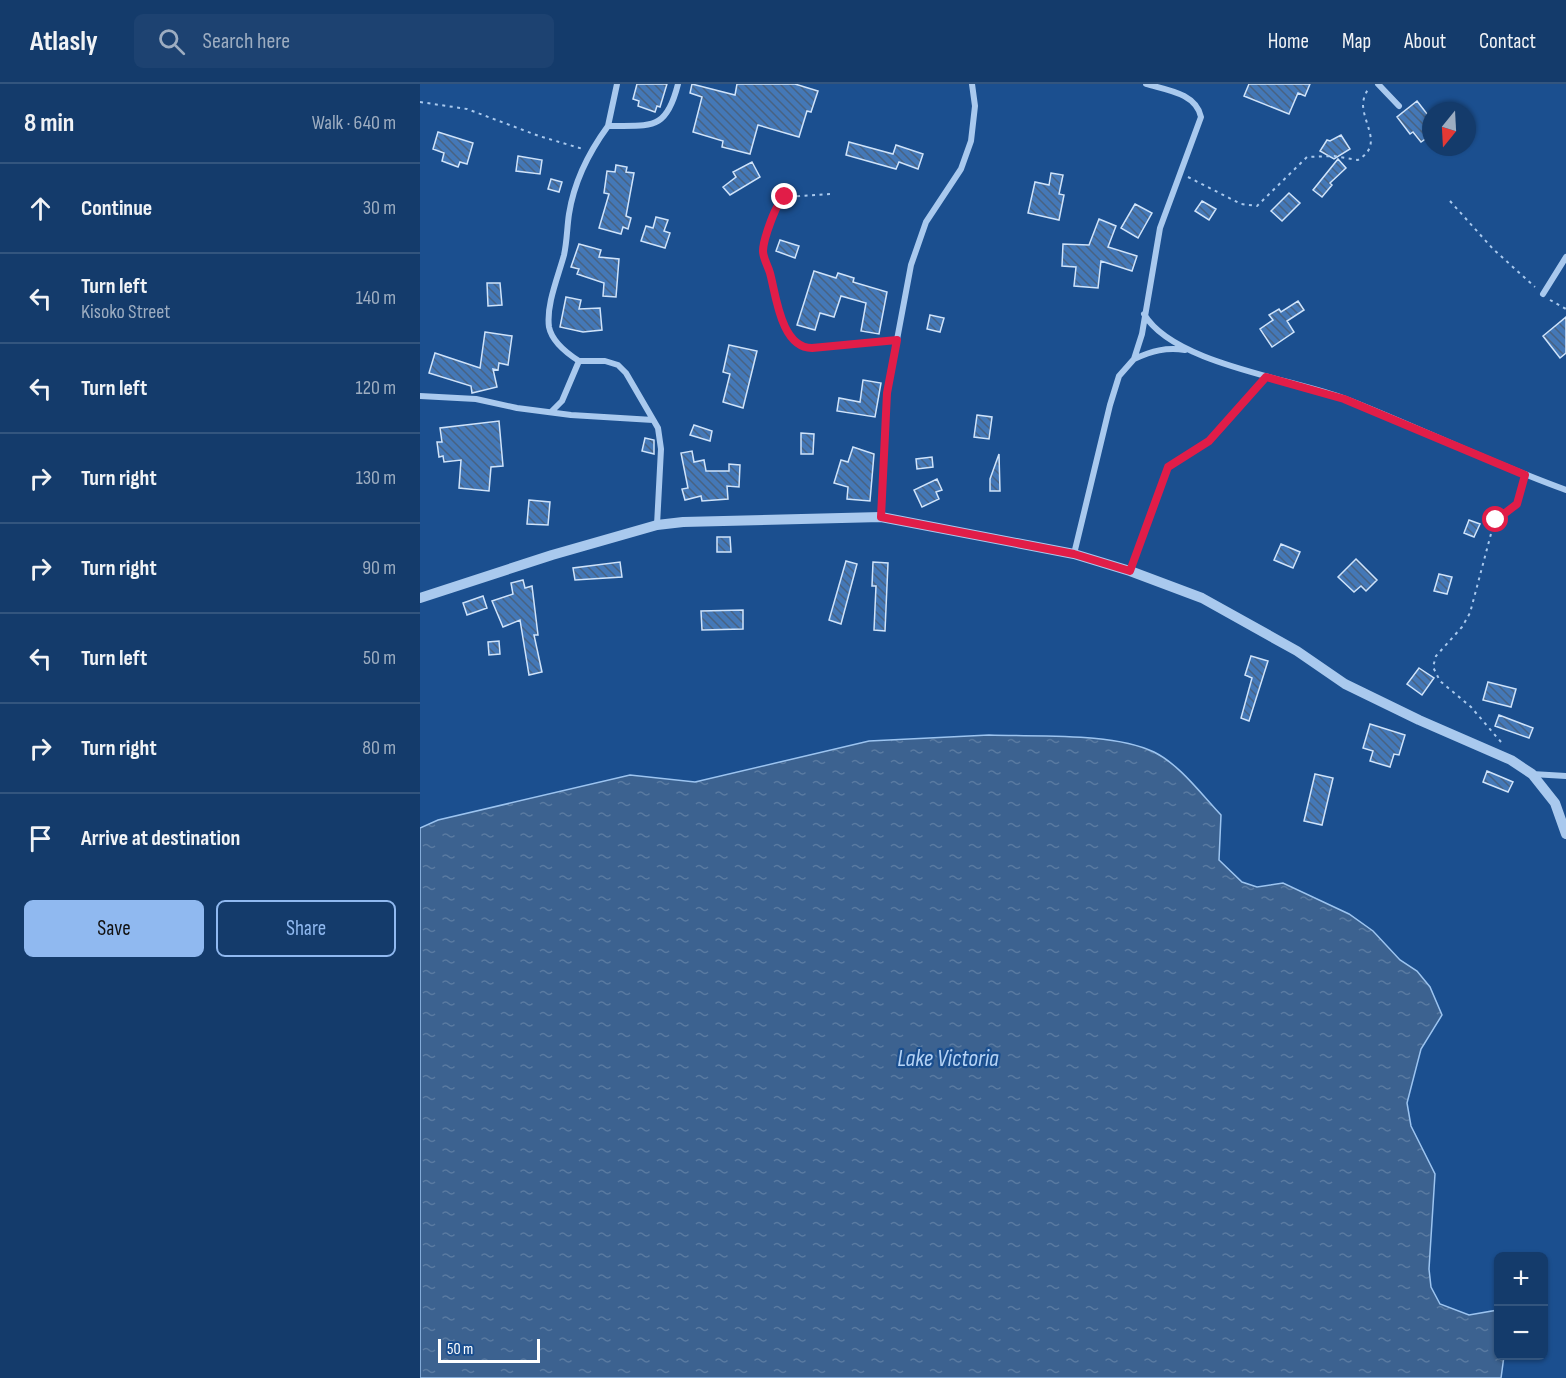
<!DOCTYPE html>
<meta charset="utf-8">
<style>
:root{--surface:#143b6b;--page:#1d4271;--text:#f1f3f6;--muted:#9dadc1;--line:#33557e;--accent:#90b9f0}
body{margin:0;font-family:"Sofia Sans Condensed",sans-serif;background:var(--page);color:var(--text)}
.controls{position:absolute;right:18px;bottom:18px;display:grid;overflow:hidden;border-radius:9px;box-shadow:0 2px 4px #0004}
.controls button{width:54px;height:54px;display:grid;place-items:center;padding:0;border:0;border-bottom:2px solid var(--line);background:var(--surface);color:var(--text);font:30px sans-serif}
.compass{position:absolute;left:1002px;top:18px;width:54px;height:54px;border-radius:50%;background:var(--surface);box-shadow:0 2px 4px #0004;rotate:198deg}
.scale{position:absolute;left:18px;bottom:15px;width:102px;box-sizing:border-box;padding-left:6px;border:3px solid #fff;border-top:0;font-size:16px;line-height:21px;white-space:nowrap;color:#fff;-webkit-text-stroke:4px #1b4f8f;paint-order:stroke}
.stop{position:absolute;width:18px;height:18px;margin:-14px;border:4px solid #e11d48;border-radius:50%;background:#fff}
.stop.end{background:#e11d48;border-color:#fff;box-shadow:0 2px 6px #0008}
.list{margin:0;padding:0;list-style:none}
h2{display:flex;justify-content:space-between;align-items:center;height:78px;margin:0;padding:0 24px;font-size:26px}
h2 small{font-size:20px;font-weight:400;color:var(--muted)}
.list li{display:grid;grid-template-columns:39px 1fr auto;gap:18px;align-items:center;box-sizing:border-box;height:90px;padding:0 24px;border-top:2px solid var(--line)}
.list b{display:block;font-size:22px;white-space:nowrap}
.list p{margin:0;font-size:20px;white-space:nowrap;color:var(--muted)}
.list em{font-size:20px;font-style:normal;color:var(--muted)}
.actions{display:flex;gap:12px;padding:18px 24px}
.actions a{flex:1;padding:14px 0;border:2px solid var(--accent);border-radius:9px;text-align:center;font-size:21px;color:var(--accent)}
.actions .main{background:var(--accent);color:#111}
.icon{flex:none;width:33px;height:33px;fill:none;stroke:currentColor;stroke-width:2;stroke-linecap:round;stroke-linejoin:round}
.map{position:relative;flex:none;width:1146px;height:1294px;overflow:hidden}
header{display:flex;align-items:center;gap:36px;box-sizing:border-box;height:84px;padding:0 30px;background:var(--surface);border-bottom:2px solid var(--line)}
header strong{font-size:28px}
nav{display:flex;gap:33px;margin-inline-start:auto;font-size:21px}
.search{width:420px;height:54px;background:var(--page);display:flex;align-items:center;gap:15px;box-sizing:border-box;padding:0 21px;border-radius:9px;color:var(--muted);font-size:22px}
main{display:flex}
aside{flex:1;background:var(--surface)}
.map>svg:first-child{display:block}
.water{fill:url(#water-ripples);stroke:#9cc4f0;stroke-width:1.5}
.building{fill:url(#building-back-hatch);stroke:#cfe3fa;stroke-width:1.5}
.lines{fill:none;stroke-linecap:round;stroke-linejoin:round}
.path{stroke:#a9c9ee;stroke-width:2;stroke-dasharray:3 4.5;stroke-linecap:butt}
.minor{stroke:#a9c9ee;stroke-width:6}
.tertiary{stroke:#a9c9ee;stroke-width:10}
.route{stroke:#e11d48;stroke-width:8}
.labels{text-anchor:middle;stroke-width:4.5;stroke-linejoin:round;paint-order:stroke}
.water-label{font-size:24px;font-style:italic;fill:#b5d3f5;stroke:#1b4f8f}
</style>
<header>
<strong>Atlasly</strong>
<div class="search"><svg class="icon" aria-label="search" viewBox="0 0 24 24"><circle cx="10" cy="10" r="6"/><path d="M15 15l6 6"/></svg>Search here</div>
<nav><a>Home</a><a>Map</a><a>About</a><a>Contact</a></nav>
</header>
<main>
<aside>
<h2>8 min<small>Walk · 640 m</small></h2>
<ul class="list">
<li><svg class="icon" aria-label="ahead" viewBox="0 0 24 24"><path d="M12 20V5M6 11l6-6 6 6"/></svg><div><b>Continue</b></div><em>30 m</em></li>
<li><svg class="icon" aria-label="left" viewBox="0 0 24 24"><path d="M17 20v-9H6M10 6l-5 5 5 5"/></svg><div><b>Turn left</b><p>Kisoko Street</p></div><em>140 m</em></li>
<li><svg class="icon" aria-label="left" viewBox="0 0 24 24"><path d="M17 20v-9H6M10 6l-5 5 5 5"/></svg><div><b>Turn left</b></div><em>120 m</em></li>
<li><svg class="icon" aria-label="right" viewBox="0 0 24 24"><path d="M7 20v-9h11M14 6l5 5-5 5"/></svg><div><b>Turn right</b></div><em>130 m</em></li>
<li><svg class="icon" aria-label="right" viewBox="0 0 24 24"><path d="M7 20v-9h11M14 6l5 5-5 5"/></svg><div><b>Turn right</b></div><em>90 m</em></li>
<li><svg class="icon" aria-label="left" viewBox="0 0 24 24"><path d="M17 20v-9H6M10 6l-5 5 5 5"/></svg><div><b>Turn left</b></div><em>50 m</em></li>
<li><svg class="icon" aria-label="right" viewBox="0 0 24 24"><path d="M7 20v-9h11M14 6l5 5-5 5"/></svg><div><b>Turn right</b></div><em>80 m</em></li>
<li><svg class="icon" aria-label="arrive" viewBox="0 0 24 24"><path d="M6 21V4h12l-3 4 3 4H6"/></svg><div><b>Arrive at destination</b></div></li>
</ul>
<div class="actions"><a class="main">Save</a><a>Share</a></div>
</aside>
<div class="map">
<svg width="1146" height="1294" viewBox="0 0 1146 1294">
<defs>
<pattern id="water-ripples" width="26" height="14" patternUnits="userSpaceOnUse" patternTransform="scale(1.5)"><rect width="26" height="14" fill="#3c6290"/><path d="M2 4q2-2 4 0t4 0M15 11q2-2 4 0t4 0" fill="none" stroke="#597aa1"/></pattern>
<pattern id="building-back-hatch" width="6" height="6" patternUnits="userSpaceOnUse" patternTransform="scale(1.5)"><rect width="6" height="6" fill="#4478b7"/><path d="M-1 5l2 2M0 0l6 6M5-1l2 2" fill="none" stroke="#486282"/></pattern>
</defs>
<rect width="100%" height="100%" fill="#1b4f8f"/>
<path class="water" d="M569,651C616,653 693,648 734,668C760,681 781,710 801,731L799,776L822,798L837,803L863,799L929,830L953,847L980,876L997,887L1010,903L1022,931L1001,965L987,1019L991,1042L1015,1090L1009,1185L1011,1203L1020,1220L1049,1231L1078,1226V1272H1084L1081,1294H0V744L18,736L210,691L275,698L449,657Z"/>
<path class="building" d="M217,0H247L240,23L237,22L235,28L218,22L219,17L213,15Z
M272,0L315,11L317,0H375L398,7L391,28L387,27L379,53L338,41L330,70L302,63L303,57L273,48L282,13L270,9Z
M829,0H890L885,12L878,9L869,30L824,12Z
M997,17L1011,35L1007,38L1011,43V51L1001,58L993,48L990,50L977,33Z
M18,48L53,59L47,80L40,78L38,83L22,77L24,69L13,65Z
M921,51L930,65L914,75L900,67L907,56L910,57Z
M429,58L473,70L476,61L503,70L498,85L479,78L476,85L426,71Z
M98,72L122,76L120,90L96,87Z
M918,75L926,84L910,99L912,101L902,113L893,106Z
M332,78L340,93L310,111L303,103L316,93L313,88Z
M196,81L207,83L206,88L214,89L206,132L211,134L208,145L203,143L201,150L179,144L189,110L184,109L187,87L195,88Z
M631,89L643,91L639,110L644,111L639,136L608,129L615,98L629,101Z
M131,95L142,98L139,108L128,105Z
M869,109L880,119L862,137L851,127Z
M782,117L796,125L789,136L775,127Z
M715,120L732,129L718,154L701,144Z
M236,133L248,136L244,147L250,149L245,164L221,157L226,142L233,144Z
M679,135L696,142L688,163L717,172L712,187L681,177L678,204L654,202L656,183L642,182L643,160L669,161Z
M360,156L379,162L375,174L356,167Z
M159,160L181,166L179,173L199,175L196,213L183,212L184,199L157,190L159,185L151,183Z
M394,187L416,194L418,189L434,194L433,198L467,208L459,250L441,247L446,219L421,212L414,233L400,229L395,246L377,241Z
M67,199H80L82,221L68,222Z
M146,213L161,216L159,225L180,224L182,246L163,248L140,243Z
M878,217L884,226L867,237L874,248L852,263L840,245L853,236L849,231L859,225L861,228Z
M510,231L524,234L520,248L507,245Z
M1146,233V269L1140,274L1123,252Z
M65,248L92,252L88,281L79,279L78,286L73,285L77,303L52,309L51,302L9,289L15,269L60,284Z
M309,261L337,267L323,324L303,318L310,290L303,288Z
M443,296L461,299L455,333L417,327L419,314L440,318Z
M557,331L572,333L569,355L554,353Z
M79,337L83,382L71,383L69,407L39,404L41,376L24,378L23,372L19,373L17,358H22L20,344Z
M274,341L292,347L290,357L270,351Z
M381,349L394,350L393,370H381Z
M225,354L234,356V370L222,367Z
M433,363L454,370L450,417L427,415L428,403L414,399L421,376L428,378Z
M272,367L274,378L284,376L286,387H309V380L320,381L319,403L307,402L308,415L282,417L281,412L265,416L262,405L268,404L261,369Z
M579,370L580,407H570V395Z
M512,373L513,383L497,385L496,375Z
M517,395L522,406L516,408L519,415L502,423L494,406Z
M109,416L130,418L128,441L107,440Z
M1049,436L1060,440L1054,453L1044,449Z
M297,453H310L311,468H297Z
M861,460L880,468L873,484L854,476Z
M936,475L957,496L946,507L941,502L934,508L918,493Z
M426,477L437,480L421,540L409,536Z
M200,478L202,493L155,496L153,484Z
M453,478L468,479L465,547L454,546L456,502H452Z
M1019,490L1032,493L1027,510L1014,507Z
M103,496L105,504L112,502L118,551H114L122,588L109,591L100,536L83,543L72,517L93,510L91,499Z
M63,512L67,524L47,531L43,519Z
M323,526V545L282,546L281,527Z
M79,557L80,570L69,571L68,558Z
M831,572L848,577L829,637L821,634L832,594L825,591Z
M999,584L1014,594L1002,611L987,600Z
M1068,598L1096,605L1091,623L1063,616Z
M1079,631L1113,644L1109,654L1075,642Z
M950,640L985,651L979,671L974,670L970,683L950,677L953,667L943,664Z
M1067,687L1093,698L1088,708L1063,698Z
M895,690L913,694L902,741L884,737Z"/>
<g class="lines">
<path class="path" d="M0,18L47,25L119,52L163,65
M768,93L821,120L837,122L887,73L914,72L938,76C963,61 944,42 943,21C943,14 946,9 949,3
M410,110L365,113L357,119L343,167L361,232L375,257L387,264L468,257
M1030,117L1073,165L1115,203
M1130,216L1146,225
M714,476L748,383L789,357L840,299
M1081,658L1051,623L1020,597L1013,583L1016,572L1042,543L1050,529L1072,446L1081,431L1097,420L1103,398"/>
<path class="minor" d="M958,0L979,22
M188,42L197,0
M1123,210L1146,173
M724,230C753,280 874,295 926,315C1000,344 1071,379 1146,406
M714,275C732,267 746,263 765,266
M0,312L56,315L97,324L151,331L233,336
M131,328L142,317L159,277
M461,433L467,309L491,181L506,138L541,85L551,57L555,22L552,0
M237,441L241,365L238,344L206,289L198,281L185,277H159C148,270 132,258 129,243C126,221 138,193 144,171C147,158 147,143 149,130C154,98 169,68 188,42C231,41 246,48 258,0
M654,470L690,321L699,292L714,275L722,250L740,144L781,33C776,9 746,6 726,0
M1112,690L1146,692"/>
<path class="tertiary" d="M0,514L132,471L237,441L263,438L461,433L654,470L710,487L782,514L877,567L925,600L999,636L1091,676L1112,690L1135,719L1146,750"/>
</g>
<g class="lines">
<path class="route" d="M365,113C356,117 343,157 343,167C343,174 348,182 350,189C356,211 361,264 392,264L477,256L467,309L461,433L654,470L710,487L748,383L789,357L846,293L924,315L1105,391L1097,420L1076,436"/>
</g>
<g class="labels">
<g class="water-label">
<text x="528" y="982">Lake Victoria</text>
</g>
</g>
</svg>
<div class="controls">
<button>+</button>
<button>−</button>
</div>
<svg class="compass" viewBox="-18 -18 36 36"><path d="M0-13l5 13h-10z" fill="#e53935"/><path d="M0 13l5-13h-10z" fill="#9dadc1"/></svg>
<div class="scale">50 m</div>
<div class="stop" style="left:1076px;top:436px"></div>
<div class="stop end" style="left:365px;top:113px"></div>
</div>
</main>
